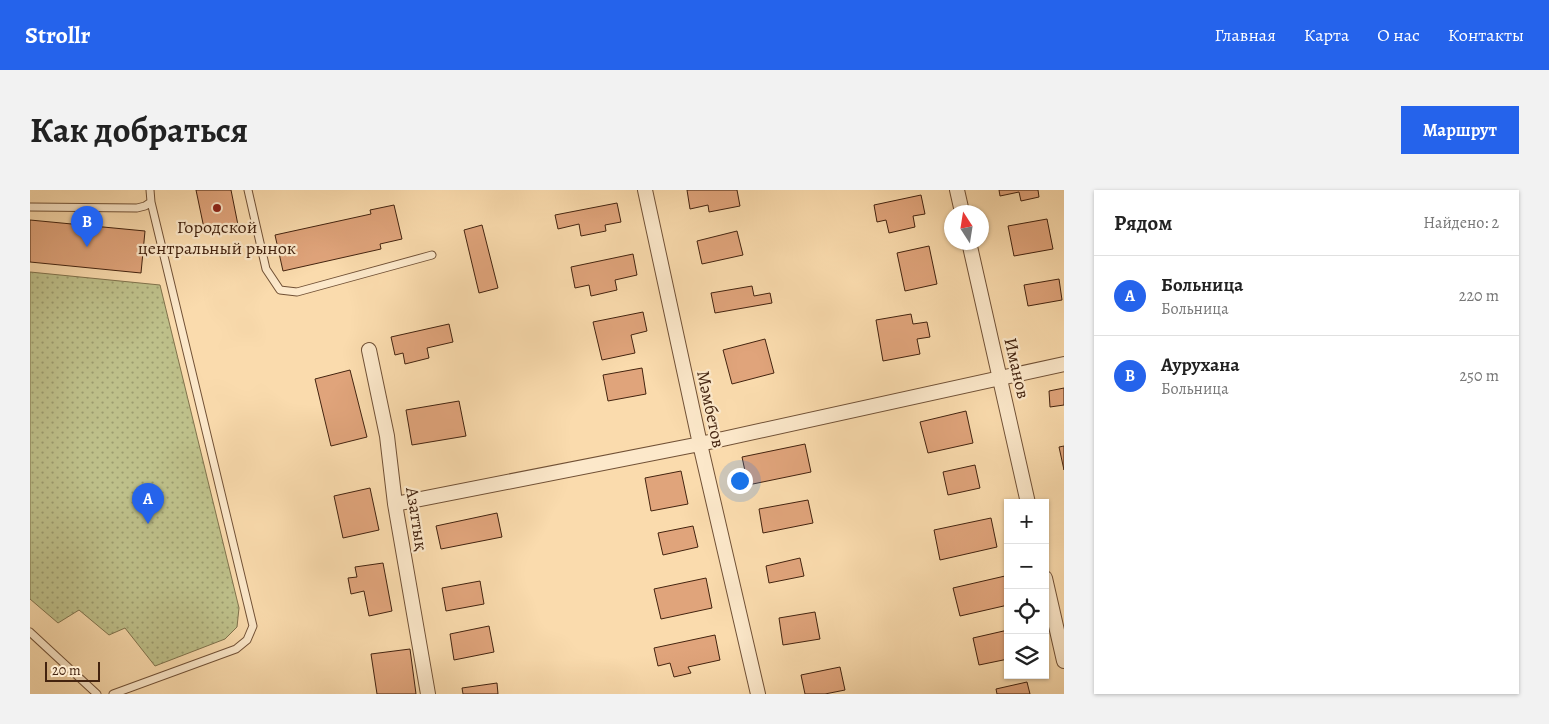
<!DOCTYPE html>
<html lang="ru">
<meta charset="utf-8">
<style>
:root{--surface:#fff;--page:#f2f2f2;--text:#222;--muted:#767676;--line:#e0e0e0;--accent:#2563eb}
body{margin:0;font-family:Alegreya,serif;background:var(--page);color:var(--text)}
.controls{position:absolute;right:15px;bottom:15px;display:grid;overflow:hidden;border-radius:0px;box-shadow:0 1px 4px #0004}
.controls button{width:45px;height:45px;display:grid;place-items:center;padding:0;border:0;border-bottom:1px solid var(--line);background:var(--surface);color:var(--text);font:25px sans-serif}
.compass{position:absolute;left:914px;top:15px;width:45px;height:45px;border-radius:50%;background:var(--surface);box-shadow:0 1px 4px #0004;rotate:348deg}
.scale{position:absolute;left:15px;bottom:12px;width:55px;box-sizing:border-box;padding-left:5px;border:2px solid #43230f;border-top:0;font-size:14px;line-height:18px;white-space:nowrap;color:#43230f;-webkit-text-stroke:4px #fce8ca;paint-order:stroke}
.you{position:absolute;left:709px;top:290px;width:18px;height:18px;margin:-12px;border:4px solid #fff;border-radius:50%;background:#1a73e8;box-shadow:0 0 0 8px #1a73e833}
.badge{display:grid;place-items:center;width:32px;height:32px;border-radius:50%;background:var(--accent);color:#fff;font-size:16px;font-weight:700}
.pin{position:absolute;translate:-50% -41px;filter:drop-shadow(0 1px 2px #0008)}
.pin::after{content:'';position:absolute;top:26px;width:18px;height:15px;background:inherit;clip-path:polygon(0 0,100% 0,50% 100%)}
.list{margin:0;padding:0;list-style:none}
h2{display:flex;justify-content:space-between;align-items:center;height:65px;margin:0;padding:0 20px;font-size:21px}
h2 small{font-size:16px;font-weight:400;color:var(--muted)}
.list li{display:grid;grid-template-columns:32px 1fr auto;gap:15px;align-items:center;box-sizing:border-box;height:80px;padding:0 20px;border-top:1px solid var(--line)}
.list b{display:block;font-size:19px;white-space:nowrap}
.list p{margin:0;font-size:16px;white-space:nowrap;color:var(--muted)}
.list em{font-size:16px;font-style:normal;color:var(--muted)}
.icon{flex:none;width:28px;height:28px;fill:none;stroke:currentColor;stroke-width:2;stroke-linecap:round;stroke-linejoin:round}
.map{position:relative;flex:none;width:1034px;height:504px;overflow:hidden;border-radius:0px}
header{display:flex;align-items:center;gap:30px;box-sizing:border-box;height:70px;padding:0 25px;background:var(--accent);color:#fff}
header strong{font-size:24px}
nav{display:flex;gap:28px;margin-inline-start:auto;font-size:18px}
.intro{display:flex;align-items:center;justify-content:space-between;box-sizing:border-box;height:120px;padding:0 30px}
h1{margin:0;font-size:35px}
.button{padding:12px 22px;border-radius:0px;background:var(--accent);color:#fff;font-size:18px;font-weight:700}
main{display:flex;gap:30px;padding:0 30px}
aside{flex:1;background:var(--surface);border-radius:0px;box-shadow:0 1px 4px #0004}
.map>svg:first-child{display:block}
.park{fill:url(#park-dots);stroke:#80724c}
.building{fill:#e0a47b;stroke:#43230f}
.lines{fill:none;stroke-linecap:round;stroke-linejoin:round}
.service-casing{stroke:#715136;stroke-width:9}
.minor-casing{stroke:#715136;stroke-width:16}
.service{stroke:#fce8ca;stroke-width:7}
.minor{stroke:#fce8ca;stroke-width:14}
.poi-dot{fill:#8f2418;stroke:#fce8ca;stroke-width:2}
.labels{text-anchor:middle;stroke-width:4.5;stroke-linejoin:round;paint-order:stroke}
.poi-label{font-size:18px;fill:#43230f;stroke:#fce8ca}
.street-label{font-size:18px;fill:#43230f;stroke:#fce8ca}
</style>
<header>
<strong>Strollr</strong>
<nav><a>Главная</a><a>Карта</a><a>О нас</a><a>Контакты</a></nav>
</header>
<div class="intro"><h1>Как добраться</h1><a class="button">Маршрут</a></div>
<main>
<div class="map">
<svg width="1034" height="504" viewBox="0 0 1034 504">
<defs>
<pattern id="park-dots" width="8" height="8" patternUnits="userSpaceOnUse" patternTransform="scale(1.25)"><rect width="8" height="8" fill="#bec08a"/><path d="M2 2h.1M6 6h.1" fill="none" stroke="#9c9c6f" stroke-width="1.8" stroke-linecap="round"/></pattern>
</defs>
<rect width="100%" height="100%" fill="#fadbad"/>
<filter id="stains"><feTurbulence type="fractalNoise" baseFrequency=".004" numOctaves="4"/><feColorMatrix values="0 0 0 0 .2 0 0 0 0 .09 0 0 0 0 .02 0 0 0 .5 -.17"/></filter>
<radialGradient id="worn" r=".72"><stop offset=".6" stop-color="#630" stop-opacity="0"/><stop offset="1" stop-color="#630" stop-opacity=".3"/></radialGradient>
<path class="park" d="M0,82L130,95L209,418L207,437L195,449L125,476L95,438L79,445L49,420L28,433L0,409Z"/>
<path class="building" d="M166,0H201L208,35L175,43Z
M657,0H707L710,16L679,22L678,15L660,19Z
M969,0H1008L1009,7L991,11L989,2L970,6Z
M891,5L895,24L883,26L885,37L859,43L856,30L847,32L844,15Z
M587,13L591,32L575,35L576,41L551,46L549,34L528,39L525,25Z
M364,15L372,49L350,54L351,59L253,81L245,45L341,24L340,20Z
M1017,29L1023,59L984,66L978,36Z
M0,30L115,41L111,83L0,72Z
M452,35L468,98L449,103L434,40Z
M707,41L713,65L672,74L667,51Z
M899,56L907,94L875,101L867,63Z
M603,64L607,85L585,90L587,100L561,106L559,95L545,98L541,77Z
M1029,89L1032,110L998,116L994,95Z
M722,96L724,106L740,103L742,113L685,123L681,103Z
M613,122L617,141L601,145L605,163L572,170L563,132Z
M881,124L883,134L897,132L900,147L887,149L890,164L853,171L846,130Z
M419,134L423,152L397,158L399,168L375,174L373,163L365,165L361,147Z
M735,149L744,183L702,194L693,160Z
M612,178L616,204L578,211L573,185Z
M320,180L337,247L301,256L285,189Z
M1034,198V215L1020,217L1019,201Z
M429,211L436,246L382,255L376,220Z
M936,221L943,253L898,263L890,232Z
M775,254L781,282L718,295L712,267Z
M1034,256V280L1029,257Z
M945,275L950,298L918,305L913,282Z
M651,281L658,314L621,321L615,288Z
M340,298L349,340L313,348L304,306Z
M778,310L783,333L733,343L729,319Z
M467,323L472,347L411,359L406,336Z
M961,328L967,357L910,370L904,340Z
M663,336L668,357L633,365L628,343Z
M770,368L774,386L739,393L736,376Z
M353,373L362,421L339,426L334,401L321,404L318,388L327,387L325,377Z
M975,386L978,400V415L930,426L923,398Z
M676,388L682,418L631,429L624,399Z
M450,391L454,414L416,421L412,398Z
M785,422L790,449L753,455L749,428Z
M459,436L464,462L424,470L420,444Z
M978,440V469L949,475L943,448Z
M685,445L690,470L658,477L661,483L644,487L640,473L628,476L624,458Z
M380,459L386,504H347L341,464Z
M810,477L815,500L795,504H775L771,485Z
M997,492L1000,504H967L966,499Z
M467,493L468,504H433L432,498Z"/>
<g class="lines">
<g class="service-casing">
<path id="service" d="M218,0L236,79L250,100L267,102L402,65
M0,17L107,18L115,16L121,12L120,0
M0,442L67,504
M83,504L206,459L217,450L223,436L121,12"/>
</g>
<g class="minor-casing">
<path id="minor" d="M615,0L670,254L728,504
M927,0L932,22
M939,52L998,313
M339,160L357,246L365,314L398,504
M365,314L670,254L1034,174
M1015,388L1034,471"/>
</g>
<use href="#service" class="service"/>
<use href="#minor" class="minor"/>
</g>
<circle class="poi-dot" cx="187" cy="18" r="5"/>
<g class="labels">
<g class="poi-label">
<text x="187" y="43">Городской<tspan x="187" dy="21">центральный рынок</tspan></text>
</g>
<g class="street-label">
<text transform="translate(987 178) rotate(77)" y="6">Иманов</text>
<text transform="translate(681 219) rotate(78)" y="6">Мәмбетов</text>
<text transform="translate(387 329) rotate(81)" y="6">Азаттық</text>
</g>
</g>
<rect width="100%" height="100%" filter="url(#stains)"/>
<rect width="100%" height="100%" fill="url(#worn)"/>
</svg>
<div class="controls">
<button>+</button>
<button>−</button>
<button><svg class="icon" aria-label="locate" viewBox="0 0 24 24"><circle cx="12" cy="12" r="6"/><path d="M12 2v4M12 18v4M2 12h4M18 12h4"/></svg></button>
<button><svg class="icon" aria-label="layers" viewBox="0 0 24 24"><path d="M12 4l9 5-9 5-9-5zM3 14l9 5 9-5"/></svg></button>
</div>
<svg class="compass" viewBox="-18 -18 36 36"><path d="M0-13l5 13h-10z" fill="#e53935"/><path d="M0 13l5-13h-10z" fill="#767676"/></svg>
<div class="scale">20 m</div>
<div class="you"></div>
<div class="pin badge" style="left:118px;top:334px">A</div>
<div class="pin badge" style="left:57px;top:57px">B</div>
</div>
<aside>
<h2>Рядом<small>Найдено: 2</small></h2>
<ul class="list">
<li><span class="badge">A</span><div><b>Больница</b><p>Больница</p></div><em>220 m</em></li>
<li><span class="badge">B</span><div><b>Аурухана</b><p>Больница</p></div><em>250 m</em></li>
</ul>
</aside>
</main>
